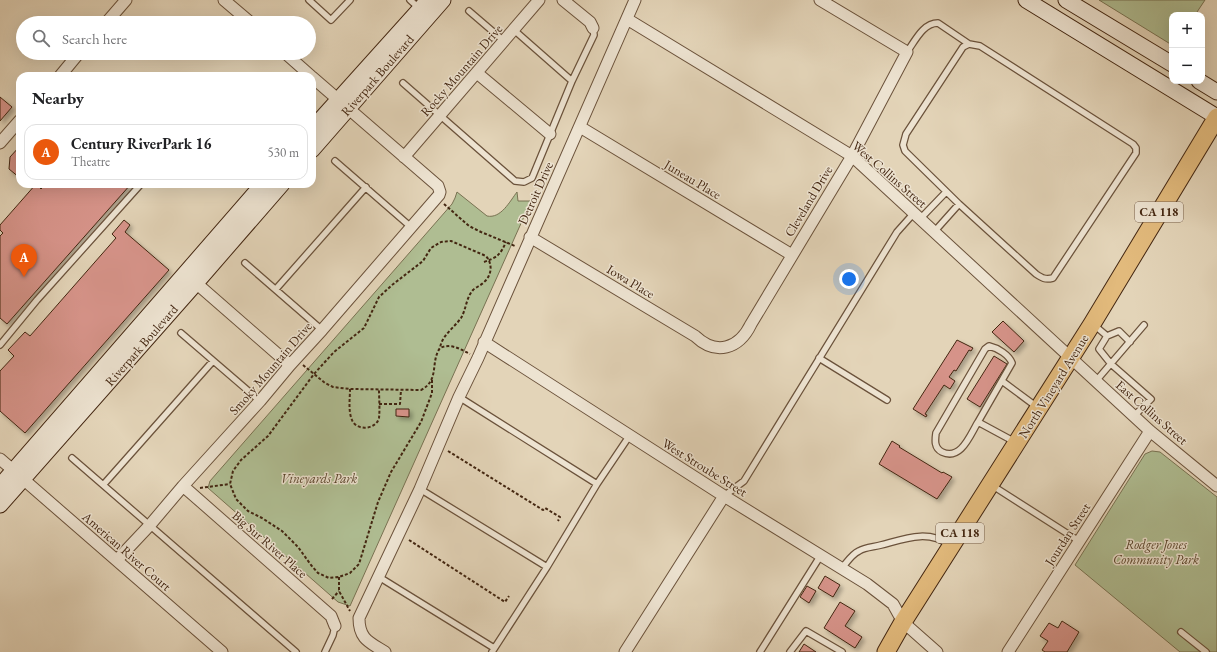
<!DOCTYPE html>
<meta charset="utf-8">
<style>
:root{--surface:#fff;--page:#f2f2f2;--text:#202124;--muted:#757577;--line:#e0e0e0;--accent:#ea580c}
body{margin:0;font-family:"EB Garamond",serif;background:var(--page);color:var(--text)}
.controls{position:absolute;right:12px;top:12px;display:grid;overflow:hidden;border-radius:8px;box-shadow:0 4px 16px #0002}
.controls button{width:36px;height:36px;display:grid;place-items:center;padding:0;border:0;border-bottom:1px solid var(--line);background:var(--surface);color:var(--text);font:20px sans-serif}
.you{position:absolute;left:849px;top:279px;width:14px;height:14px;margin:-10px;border:3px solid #fff;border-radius:50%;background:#1a73e8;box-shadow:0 0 0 6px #1a73e833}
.badge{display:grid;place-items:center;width:26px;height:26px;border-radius:50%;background:var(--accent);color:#fff;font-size:13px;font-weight:700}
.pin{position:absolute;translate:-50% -33px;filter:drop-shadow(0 1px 2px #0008)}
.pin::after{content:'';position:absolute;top:21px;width:14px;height:12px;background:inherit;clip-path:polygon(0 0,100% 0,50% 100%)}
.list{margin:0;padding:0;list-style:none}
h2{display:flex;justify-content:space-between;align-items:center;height:52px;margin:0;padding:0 16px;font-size:17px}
h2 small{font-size:13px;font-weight:400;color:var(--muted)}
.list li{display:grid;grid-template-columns:26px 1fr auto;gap:12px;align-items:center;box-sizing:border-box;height:56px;margin:0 8px 8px;padding:0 8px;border:1px solid var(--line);border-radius:12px}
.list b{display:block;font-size:15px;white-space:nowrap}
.list p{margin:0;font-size:13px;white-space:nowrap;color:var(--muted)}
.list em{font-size:13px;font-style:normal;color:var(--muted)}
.icon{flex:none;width:22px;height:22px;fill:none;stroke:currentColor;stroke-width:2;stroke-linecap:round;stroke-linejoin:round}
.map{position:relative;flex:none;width:1217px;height:652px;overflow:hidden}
.search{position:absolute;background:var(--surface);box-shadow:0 4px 16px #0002;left:16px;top:16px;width:300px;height:44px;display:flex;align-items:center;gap:10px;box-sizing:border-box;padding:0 14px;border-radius:22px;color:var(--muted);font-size:15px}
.panel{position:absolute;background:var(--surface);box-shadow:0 4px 16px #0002;left:16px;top:72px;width:300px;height:116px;border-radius:12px}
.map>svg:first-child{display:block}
.green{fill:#afbd92;stroke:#797252}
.building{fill:#d69389;stroke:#432611;filter:url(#shadow)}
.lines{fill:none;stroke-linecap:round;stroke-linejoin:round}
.lane-casing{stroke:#6b523b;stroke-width:8}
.street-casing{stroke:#6b523b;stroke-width:13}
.secondary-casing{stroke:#432611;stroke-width:17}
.primary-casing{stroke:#432611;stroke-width:19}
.path{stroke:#432611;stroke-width:2;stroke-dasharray:3 2;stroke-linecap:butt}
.lane{stroke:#ede3d1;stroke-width:5.5}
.street{stroke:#ede3d1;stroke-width:11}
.secondary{stroke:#ede3d1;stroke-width:15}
.primary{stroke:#e2ba7c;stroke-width:17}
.labels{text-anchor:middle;stroke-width:3;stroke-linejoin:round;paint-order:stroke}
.shield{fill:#ede3d1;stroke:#765f4b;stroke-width:1}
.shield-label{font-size:12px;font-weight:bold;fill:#432611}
.street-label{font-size:13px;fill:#432611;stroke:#ede3d1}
.park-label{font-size:13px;font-style:italic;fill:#59442b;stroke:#ede3d1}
</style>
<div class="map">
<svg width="1217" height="652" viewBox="0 0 1217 652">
<defs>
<filter id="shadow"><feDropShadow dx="3" dy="3" stdDeviation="2" flood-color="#0004"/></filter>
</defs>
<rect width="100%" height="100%" fill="#e3d4b8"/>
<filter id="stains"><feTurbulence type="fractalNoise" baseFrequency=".005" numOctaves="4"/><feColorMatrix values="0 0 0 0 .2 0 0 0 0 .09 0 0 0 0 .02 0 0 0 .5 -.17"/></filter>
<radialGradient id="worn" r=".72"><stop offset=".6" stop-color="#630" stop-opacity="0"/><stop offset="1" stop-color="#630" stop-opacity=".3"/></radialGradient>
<path class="green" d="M1099,0H1205L1195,15H1172V45Z
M457,192L487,216C501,219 510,201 517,192L518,201H531L350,606L338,602L208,488L210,481L452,204L455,198Z
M1152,451L1160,452L1217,497V652H1180L1075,565L1145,454Z"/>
<path class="building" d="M0,97L12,107L0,121Z
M20,146V178L9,169L10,157Z
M36,184L41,189L46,184H131L7,324L0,318V236L3,233L0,230V225Z
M124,220L130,225L125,232L169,270L25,433L0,411V371L14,356L8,350L25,332L30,336L116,238L112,234Z
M1003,321L1024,341L1014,352L992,332Z
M957,340L973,348L971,351L969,350L956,371L954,370L949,377L955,381L950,389L944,385L925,414L927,415L926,417L913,409Z
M994,356L1007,364L980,407L967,399Z
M396,409H409V417L396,416Z
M892,441L900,446L899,447L942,473L943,472L952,477L937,499L879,464Z
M825,576L840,585L833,597L818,588Z
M807,586L816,591L809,603L800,597Z
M840,602L855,611L845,626L862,637L855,648L824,628Z
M1062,621L1079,632L1067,652H1045L1042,650L1048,641L1040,636L1049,623L1058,628Z
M804,644L816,652H799Z"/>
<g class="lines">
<g class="lane-casing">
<path id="lane" d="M309,0L331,20L350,0
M410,0L420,9
M469,11L504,41
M514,30L572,81
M969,44L980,46L1133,144L1136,148V153L1053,278C1045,280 1042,278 1036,274L959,204L905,151L903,145L906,134L963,47Z
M907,52C915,41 923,23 938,23L969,44
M403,83L515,181L524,182L532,178L572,81L594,35L593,28
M335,161L411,227
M920,219L946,192
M934,232L959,204
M245,263L322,330
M276,289L366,187
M1094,325L1107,336L1119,331L1130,342
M181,333L260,401
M1107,336L1099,349L1111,364L1151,399L1134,416
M0,345L37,300L141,184
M819,358L887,400
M1002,381L1037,407
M1096,381L1144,325
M459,397L597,484
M978,422L1012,363C1009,355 998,348 989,346L985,349L936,433C935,440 934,448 942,452C961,461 970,435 978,422L1015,442
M72,458L296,652
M104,484L213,361
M993,486L1079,541
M420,489L547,567
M724,496L744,481L897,232L914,213
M842,568C847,562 852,554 859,551C865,547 874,547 881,545C904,539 928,529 949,545
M379,577L494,648
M1181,632L1206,652
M325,652L333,635L335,626
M492,652L547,567L597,484L630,435
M760,652L821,555
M790,652L806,631L842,652"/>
</g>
<g class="street-casing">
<path id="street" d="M224,0L251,23
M563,0L590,22L593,28
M627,19L852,156L1150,431L1217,486
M106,23L126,0
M285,53L311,76
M477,73L550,134
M60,76L79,53
M580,127L792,255
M0,143L20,120
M404,157L539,0
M530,237L695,336C716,356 739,349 751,324L852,156L907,52L820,0
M196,283L290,365
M484,342L724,496L867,584L893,604L903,622L937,652
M0,459L222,652
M183,486L331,616L335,626
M117,560L150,525L183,486L260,401L290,365L322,330L439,195L440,192L438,186L312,77
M385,652C369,642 359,639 359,618L420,489L459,397L478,358L635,0
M625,652L724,496
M1008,652L1150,431"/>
</g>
<g class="secondary-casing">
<path id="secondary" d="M1026,0L1217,117
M1066,0L1172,64
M1199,81L1217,92
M312,129L428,0
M312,150L443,0
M0,486L263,184
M0,505L196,283L282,184"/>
</g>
<g class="primary-casing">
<path id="primary" d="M886,652L903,622L1092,324L1217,117"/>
</g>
<path class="path" d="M444,204L469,226L481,232L515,246
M484,262C498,257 500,255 506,242
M303,365L325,383L333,387L350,389L421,390C440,380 430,362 440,348C451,343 460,349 470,354
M432,380V393L421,422L391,472L378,502L359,564L350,573L339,577L329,578L318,573L311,565L298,547L282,531L262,518L248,511L236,499L230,484L233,471L241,460L268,436L314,374L334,352L364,328L379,297L392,285L423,261L431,248L441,242L451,241L486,256C493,264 492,276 483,283C480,286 476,287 473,290C466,298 466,310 461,318C454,328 442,335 440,348
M350,389C350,398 348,411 352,420C356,431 376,430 379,418C380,409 379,398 379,389
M379,404H400L401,390
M448,451L543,510L545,508L560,517L558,521
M200,488L230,484
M409,540L505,602L509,596
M339,577V591L350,611
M332,599L339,591"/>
<use href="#lane" class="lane"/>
<use href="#street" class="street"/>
<use href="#secondary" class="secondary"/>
<use href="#primary" class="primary"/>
</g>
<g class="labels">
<g class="shield">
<rect x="1135" y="202" width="48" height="20" rx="3"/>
<rect x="936" y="523" width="48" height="20" rx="3"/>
</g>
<g class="shield-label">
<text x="1159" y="216">CA 118</text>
<text x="960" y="537">CA 118</text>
</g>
<g class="street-label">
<text transform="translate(461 70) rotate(-49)" y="5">Rocky Mountain Drive</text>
<text transform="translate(377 75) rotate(-49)" y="5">Riverpark Boulevard</text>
<text transform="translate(890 174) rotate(41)" y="5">West Collins Street</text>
<text transform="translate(693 179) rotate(31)" y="5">Juneau Place</text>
<text transform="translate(535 193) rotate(-66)" y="5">Detroit Drive</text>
<text transform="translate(808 201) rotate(-59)" y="5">Cleveland Drive</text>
<text transform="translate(631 281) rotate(31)" y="5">Iowa Place</text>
<text transform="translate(141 345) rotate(-49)" y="5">Riverpark Boulevard</text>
<text transform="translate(270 368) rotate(-49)" y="5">Smoky Mountain Drive</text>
<text transform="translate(1053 386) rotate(-58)" y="5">North Vineyard Avenue</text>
<text transform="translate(1152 412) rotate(41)" y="5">East Collins Street</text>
<text transform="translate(705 467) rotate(32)" y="5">West Stroube Street</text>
<text transform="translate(1067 534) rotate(-57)" y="5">Jourdan Street</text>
<text transform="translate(270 544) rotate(41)" y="5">Big Sur River Place</text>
<text transform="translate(127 551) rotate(41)" y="5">American River Court</text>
</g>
<g class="park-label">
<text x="319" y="483">Vineyards Park</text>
<text x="1156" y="549">Rodger Jones<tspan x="1156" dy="15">Community Park</tspan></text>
</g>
</g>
<rect width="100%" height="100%" filter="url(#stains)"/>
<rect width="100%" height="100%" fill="url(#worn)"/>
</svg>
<div class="controls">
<button>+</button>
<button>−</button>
</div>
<div class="you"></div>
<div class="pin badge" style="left:24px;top:277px">A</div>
<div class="search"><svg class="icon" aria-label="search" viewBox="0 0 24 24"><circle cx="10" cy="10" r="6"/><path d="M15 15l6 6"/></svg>Search here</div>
<section class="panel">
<h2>Nearby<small></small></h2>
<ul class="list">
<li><span class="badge">A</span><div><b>Century RiverPark 16</b><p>Theatre</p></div><em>530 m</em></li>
</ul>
</section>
</div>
